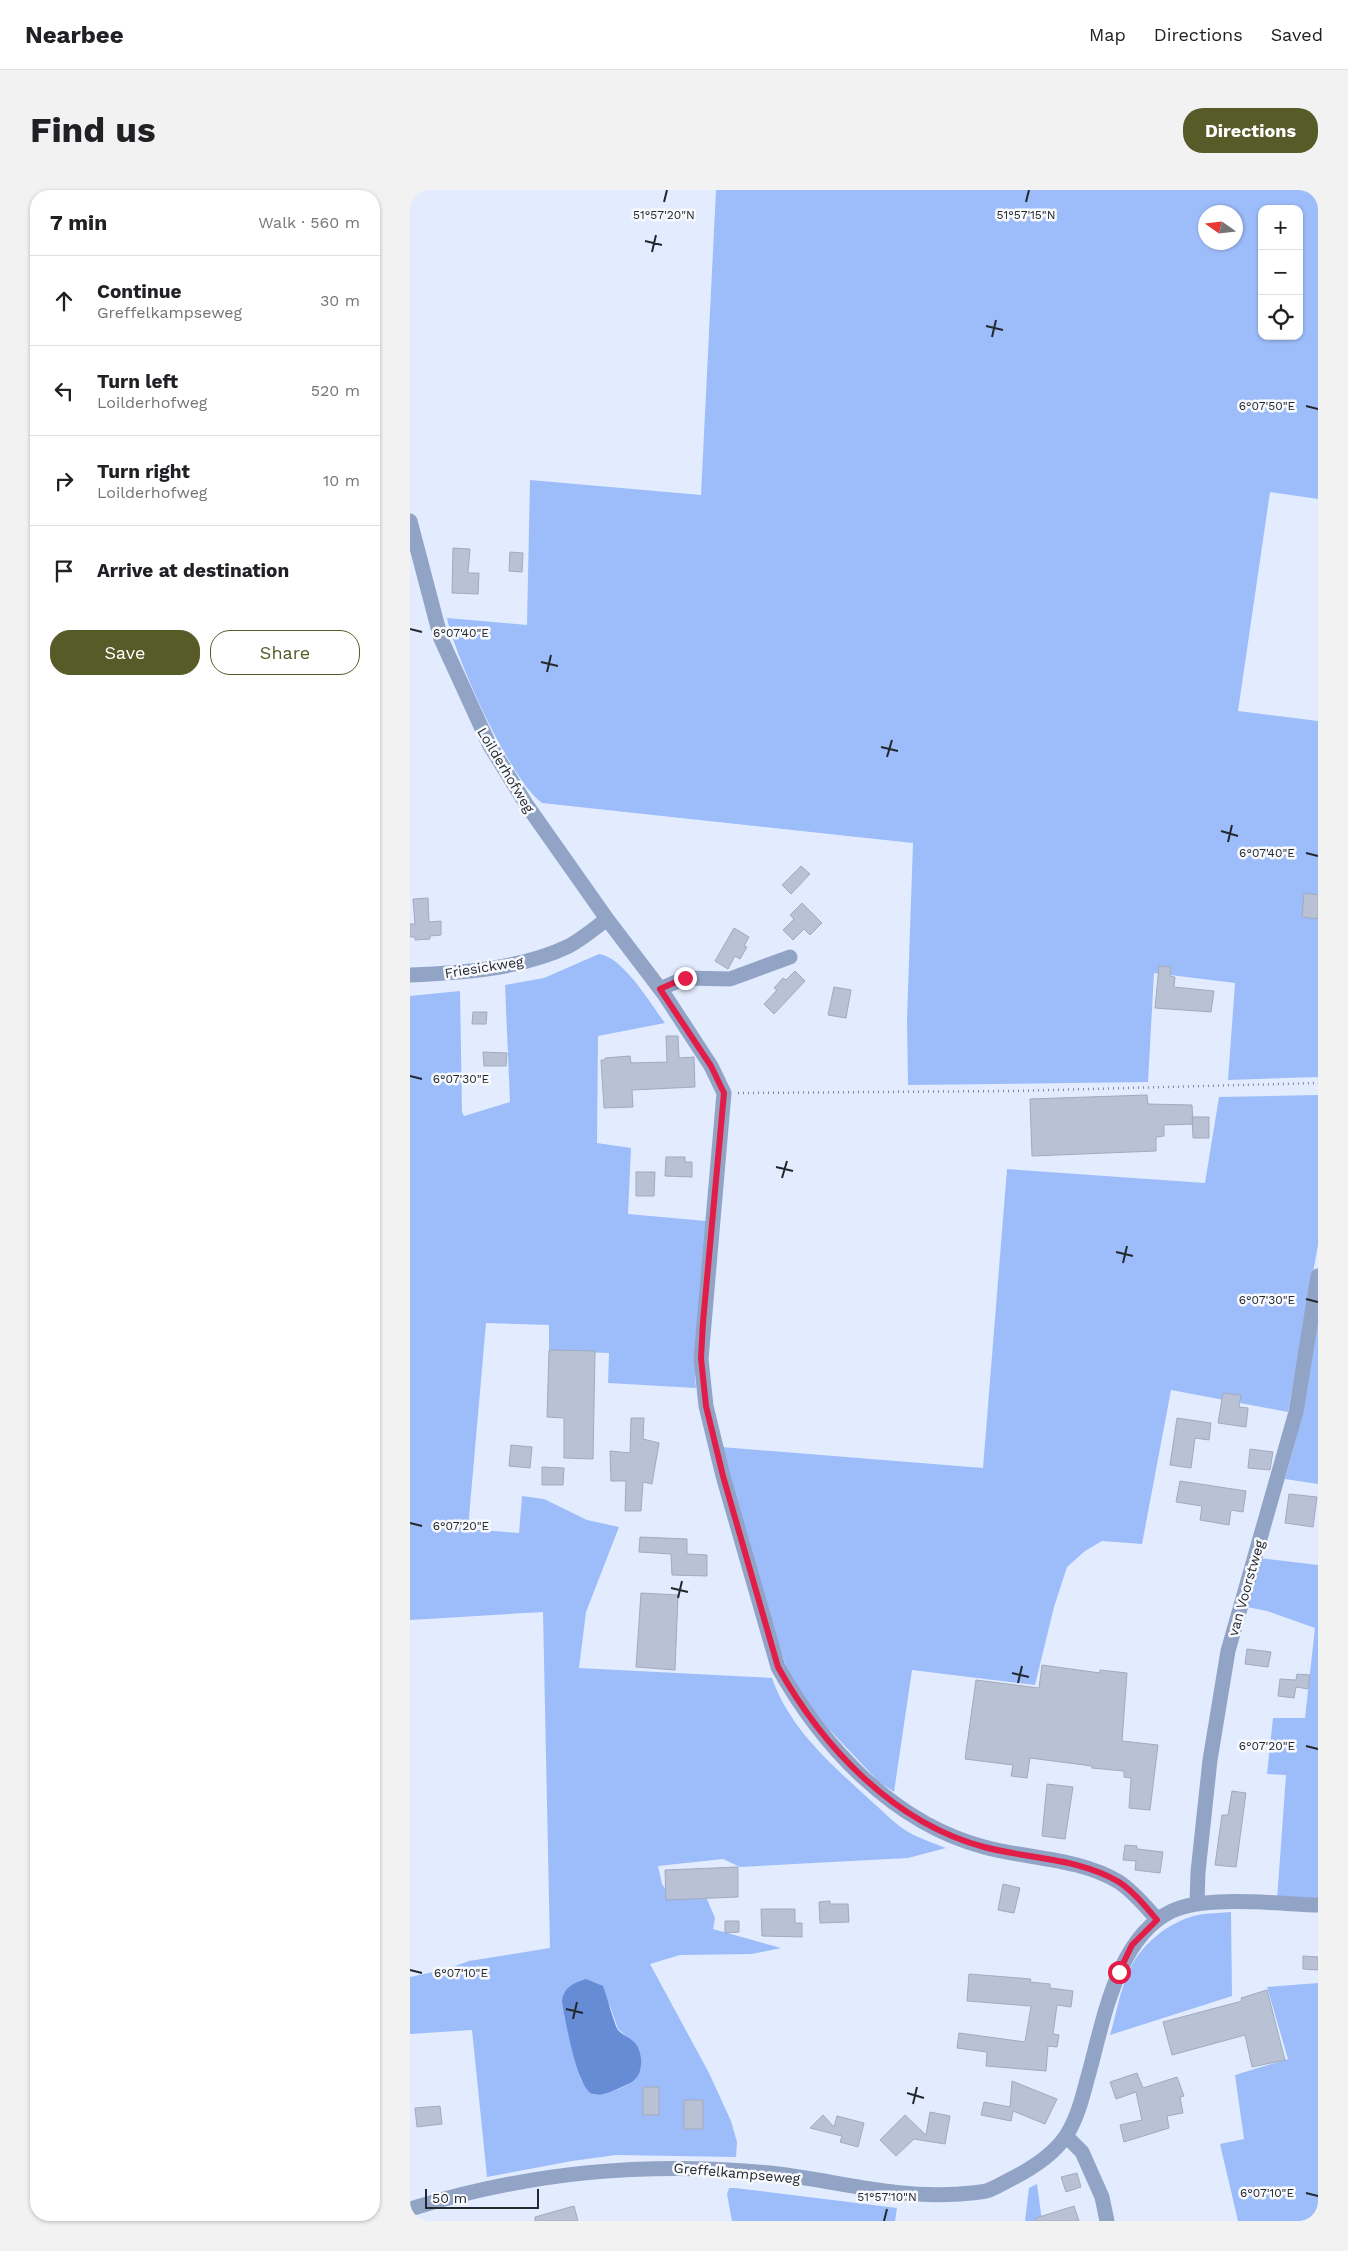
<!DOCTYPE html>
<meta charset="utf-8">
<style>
:root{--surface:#fff;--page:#f2f2f2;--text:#202124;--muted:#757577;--line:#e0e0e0;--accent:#575b28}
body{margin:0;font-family:"Work Sans",sans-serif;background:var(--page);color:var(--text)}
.controls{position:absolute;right:15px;top:15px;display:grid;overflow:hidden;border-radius:10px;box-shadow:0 1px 4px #0004}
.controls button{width:45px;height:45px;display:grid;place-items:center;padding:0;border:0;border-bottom:1px solid var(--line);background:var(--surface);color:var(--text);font:25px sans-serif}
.compass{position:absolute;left:788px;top:15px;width:45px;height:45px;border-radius:50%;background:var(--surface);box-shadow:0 1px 4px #0004;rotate:284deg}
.scale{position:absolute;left:15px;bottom:12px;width:114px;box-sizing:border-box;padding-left:5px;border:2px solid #23272e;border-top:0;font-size:14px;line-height:18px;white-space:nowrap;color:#23272e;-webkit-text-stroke:4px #f7f9fd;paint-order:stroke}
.stop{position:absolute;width:15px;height:15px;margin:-11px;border:4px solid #e11d48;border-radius:50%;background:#fff}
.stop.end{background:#e11d48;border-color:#fff;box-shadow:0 1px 5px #0008}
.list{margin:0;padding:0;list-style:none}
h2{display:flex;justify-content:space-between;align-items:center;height:65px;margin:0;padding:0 20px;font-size:21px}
h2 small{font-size:16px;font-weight:400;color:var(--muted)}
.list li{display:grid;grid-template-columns:32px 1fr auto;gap:15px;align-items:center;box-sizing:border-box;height:90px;padding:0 20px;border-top:1px solid var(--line)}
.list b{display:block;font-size:19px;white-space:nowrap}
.list p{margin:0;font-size:16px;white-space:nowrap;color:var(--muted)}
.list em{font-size:16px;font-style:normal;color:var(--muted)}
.actions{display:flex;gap:10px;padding:15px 20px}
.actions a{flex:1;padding:11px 0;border:1px solid var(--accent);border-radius:20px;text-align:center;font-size:18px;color:var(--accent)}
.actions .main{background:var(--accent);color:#fff}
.icon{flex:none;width:28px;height:28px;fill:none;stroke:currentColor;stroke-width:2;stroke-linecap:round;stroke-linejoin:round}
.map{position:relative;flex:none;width:908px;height:2031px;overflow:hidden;border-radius:20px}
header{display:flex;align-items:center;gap:30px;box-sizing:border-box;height:70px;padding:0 25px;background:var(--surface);border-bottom:1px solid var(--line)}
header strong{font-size:24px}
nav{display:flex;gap:28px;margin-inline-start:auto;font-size:18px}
.intro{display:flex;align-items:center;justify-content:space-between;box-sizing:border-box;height:120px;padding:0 30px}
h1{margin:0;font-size:35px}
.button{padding:12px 22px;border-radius:20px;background:var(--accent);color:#fff;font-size:18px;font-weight:700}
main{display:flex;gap:30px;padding:0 30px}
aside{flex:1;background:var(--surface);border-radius:20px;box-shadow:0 1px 4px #0004}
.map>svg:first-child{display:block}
.green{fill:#9dbdfa;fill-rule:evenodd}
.water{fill:#668cd5}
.building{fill:#b9c2d4;stroke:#a2abbd}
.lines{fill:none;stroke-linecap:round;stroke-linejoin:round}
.path{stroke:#808693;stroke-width:2.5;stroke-dasharray:1 4;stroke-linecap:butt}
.street{stroke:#92a4c6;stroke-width:15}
.route{stroke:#e11d48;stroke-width:6}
.ticks{fill:none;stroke:#23272e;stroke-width:2}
.labels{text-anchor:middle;stroke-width:5;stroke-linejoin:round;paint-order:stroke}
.street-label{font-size:14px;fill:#23272e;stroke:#f7f9fd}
.ticks-label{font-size:12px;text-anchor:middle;fill:#23272e;stroke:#f7f9fd;stroke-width:5;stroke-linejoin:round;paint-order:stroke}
</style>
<header>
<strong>Nearbee</strong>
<nav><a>Map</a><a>Directions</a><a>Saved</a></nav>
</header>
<div class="intro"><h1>Find us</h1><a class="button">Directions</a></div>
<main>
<aside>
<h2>7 min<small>Walk · 560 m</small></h2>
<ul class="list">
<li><svg class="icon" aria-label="ahead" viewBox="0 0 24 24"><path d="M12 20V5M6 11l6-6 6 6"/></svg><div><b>Continue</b><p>Greffelkampseweg</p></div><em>30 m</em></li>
<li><svg class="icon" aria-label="left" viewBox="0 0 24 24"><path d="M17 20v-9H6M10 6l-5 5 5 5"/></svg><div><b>Turn left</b><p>Loilderhofweg</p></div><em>520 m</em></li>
<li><svg class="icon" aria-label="right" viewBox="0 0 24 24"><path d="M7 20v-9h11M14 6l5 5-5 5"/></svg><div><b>Turn right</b><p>Loilderhofweg</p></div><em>10 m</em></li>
<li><svg class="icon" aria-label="arrive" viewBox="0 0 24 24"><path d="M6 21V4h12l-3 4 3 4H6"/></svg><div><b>Arrive at destination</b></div></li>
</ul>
<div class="actions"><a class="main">Save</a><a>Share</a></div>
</aside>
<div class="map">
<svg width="908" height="2031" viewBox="0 0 908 2031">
<rect width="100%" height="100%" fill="#e2ecfe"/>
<path class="green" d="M306,0H908V309L860,302L828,521L908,531V887L818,890L825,793L744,783L738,892L498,895L497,829L503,653L132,613C100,590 46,469 37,428L117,435L120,290L291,305ZM852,19H889V146H852ZM796,22H826V52H796Z
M189,764C213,767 240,813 255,833L188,846L187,953L221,958L218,1024L296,1031L285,1188L286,1198L198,1193L199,1163L139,1161V1135L76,1133L58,1339L109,1343L112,1306L134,1309L177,1330L209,1337L176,1422L169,1478L362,1488C380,1539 420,1573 459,1609C473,1621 487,1637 504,1645C514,1650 526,1654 536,1658L498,1668L330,1677L313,1669L248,1676L252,1694L259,1704L277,1708L297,1709L305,1728L303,1739L371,1758L342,1764L270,1765L240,1774L299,1883L321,1931L327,1952L326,1967L206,1965L162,1971L77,1987L62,1840L0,1844V1787L37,1779L59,1771L140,1758L133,1422L0,1430V806L50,801L52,922L54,926L100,912L95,795L134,788ZM152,1812L200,1816L208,1839C215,1844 218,1849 223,1856C246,1888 212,1901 184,1905L171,1890Z
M908,905V1055L878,1222L761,1200L732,1354L692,1351L675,1361L657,1377L644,1417L625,1495L502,1480L484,1602L468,1591L416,1536L383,1497L363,1437L311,1257L573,1278L597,979L795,993L809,907Z
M908,1127V1294L875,1289L886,1249Z
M850,1368L908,1375V1712L867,1710L876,1585L857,1584L863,1528H895L905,1438L857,1421L837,1417Z
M821,1722L822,1806L700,1845C706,1825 709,1805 717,1786C728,1755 762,1728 794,1724C803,1723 812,1723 821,1722Z
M908,1793V2031H828L810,1954L834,1949L825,1885L878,1869L857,1797Z
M627,1994L632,2031H615L619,1998Z
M319,1998H325L487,2018L485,2031H322L317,2004Z"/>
<path class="water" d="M176,1789L193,1796C196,1804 205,1836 208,1840C219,1851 228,1848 231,1868C232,1882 228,1890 216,1895C207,1899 193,1907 183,1904C167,1900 155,1828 152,1812C153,1797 164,1793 176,1789Z"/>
<path class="building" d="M43,358L60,359L58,383H69L68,404L42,403Z
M100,362L113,363L112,382L99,381Z
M391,676L400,684L381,704L372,695Z
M894,703L908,705V729L892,727Z
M18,708L19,732L31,731V745L20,746V749L5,750V747H0V734H5L3,709Z
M392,713L412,733L400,745L394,739L383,750L373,740L384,729L380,725Z
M324,738L339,747L334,756L337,757L330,769L325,766L318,779L305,771Z
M749,776L761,777L760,786L765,787L764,797L804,801L801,822L745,818Z
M385,781L395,791L364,824L354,814L367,800L364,798L373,788L376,790Z
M424,797L441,800L436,828L418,825Z
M63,822H77L76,834H62Z
M256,846H268L269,868L284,867L285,897L222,900L223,917L194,918L191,870H195V868L220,866L221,873L257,872Z
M73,862L97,863L96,876H74Z
M737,905L738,914L782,915L783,934L754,935V946L746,947V961L622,966L620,909Z
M782,927H799V948H783Z
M256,967H275V972H282V987L255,986Z
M226,982H245L244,1006H226Z
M139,1160L185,1161L183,1269L154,1268V1228L137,1227Z
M813,1203L831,1205L829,1217L838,1218L836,1237L808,1233Z
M221,1228H234L233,1249L249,1253L242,1294L233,1292L231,1321H215L216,1291H201L200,1261L220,1263Z
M767,1228L801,1233L799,1250L785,1248L781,1278L760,1275Z
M101,1255L122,1257L120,1278L99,1276Z
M840,1259L863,1262L860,1280L838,1278Z
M132,1277L154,1278L153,1295H132Z
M770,1291L836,1301L833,1322L821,1320L819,1335L790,1330L792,1316L766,1312Z
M879,1304L907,1307L903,1337L875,1333Z
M230,1347L277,1349V1364L297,1365V1386L262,1385L261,1364L229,1362Z
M231,1403L268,1405L265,1480L226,1477Z
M837,1459L861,1462L858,1477L835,1474Z
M632,1475L690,1483V1480L717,1483L712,1551L748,1555L740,1620L719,1618L721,1588L714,1587V1581L682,1578V1576L620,1568L617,1588L601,1586L603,1575L555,1569L566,1490L629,1498Z
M887,1484L900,1485L898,1499L886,1497L884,1508L868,1506L870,1489L886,1490Z
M637,1594L663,1597L655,1649L632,1646Z
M822,1601L836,1603L826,1677L805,1675L812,1625H818Z
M715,1655L727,1656V1659L753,1662L750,1683L725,1680L726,1671L713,1670Z
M328,1677V1707L256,1710L255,1680Z
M593,1694L610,1698L604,1723L588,1720Z
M420,1711V1714H438L439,1732L410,1733L409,1712Z
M351,1719H385V1733H392V1747L352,1746Z
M315,1731H329V1742L315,1743Z
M893,1766L908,1767V1780L893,1779Z
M559,1784L621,1789L620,1792L640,1794V1798L663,1801L661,1817L647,1815L643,1844L649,1845L647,1857L638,1856L636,1881L576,1876L577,1862L547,1858L549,1843L615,1852L621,1816L557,1811Z
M857,1800L875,1870L842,1877L835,1845L762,1865L753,1832L832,1811L831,1808Z
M727,1883L733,1898L767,1887L774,1906L770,1907L773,1923L757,1926L759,1938L714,1952L710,1935L732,1930L726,1902L706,1909L700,1892Z
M602,1891L647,1909L635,1934L603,1921L601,1931L571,1925L574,1912L600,1917Z
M233,1897H249V1925H233Z
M274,1910H293V1939H274Z
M30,1916L32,1934L7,1937L5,1918Z
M520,1922L540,1926L535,1954L504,1949L486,1966L470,1950L495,1925L516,1945Z
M413,1925L424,1937L427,1926L454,1933L448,1957L430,1952L432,1946L400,1938Z
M667,1983L671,1997L656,2002L651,1987Z
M164,2016L168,2031H125V2027Z
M664,2016L669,2031H626V2028Z"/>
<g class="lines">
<path class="path" d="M328,903L604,901L908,893"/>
<path class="street" d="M0,331L31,449L79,554L116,614L197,729L254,804L301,876L314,903L291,1169L296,1216L313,1286L368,1477C412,1556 483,1633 574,1657C619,1669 669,1668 709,1692C724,1702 736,1717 747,1729
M0,785C52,783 111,779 159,756C172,749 185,738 197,729
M250,799L275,788L320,789L380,767
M787,1713L788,1682L800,1570L818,1461L886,1222L908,1086
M656,1946L672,1962L692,2007L697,2031
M0,2019C120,1982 235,1971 360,1983C424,1990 485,2009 549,2004C558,2003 568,2003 576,2001C584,1999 593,1993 601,1989C621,1979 643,1965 656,1946C667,1929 672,1909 677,1890C693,1835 705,1748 762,1721C795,1705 870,1714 908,1715"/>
</g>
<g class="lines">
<path class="route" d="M275,788L250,799L301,876L314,903L293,1132L291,1168L296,1216L313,1286L368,1477C412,1556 483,1633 574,1657C619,1669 669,1668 709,1692C724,1702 736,1717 747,1730L722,1755L709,1782"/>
</g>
<path class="ticks" d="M254,12L257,0M616,12L619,0M235,51L252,55M242,62L246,45M576,136L593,140M582,147L586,130M896,216L908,219M0,439L12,442M131,472L148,476M137,482L141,465M471,557L488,561M477,567L482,550M811,641L828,646M818,652L822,635M896,663L908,666M0,886L12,889M366,977L383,981M372,988L377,971M706,1062L723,1066M713,1073L717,1056M896,1109L908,1112M0,1333L12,1336M261,1398L278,1402M268,1408L272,1391M602,1483L619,1487M608,1493L612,1476M896,1556L908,1559M0,1780L12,1783M156,1819L173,1823M163,1829L167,1812M497,1903L514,1908M503,1914L507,1897M896,2003L908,2006M474,2031L477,2019"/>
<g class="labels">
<g class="street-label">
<text transform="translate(96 580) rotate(59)" y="5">Loilderhofweg</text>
<text transform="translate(74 777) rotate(-9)" y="5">Friesickweg</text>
<text transform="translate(836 1398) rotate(-74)" y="5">van Voorstweg</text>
<text transform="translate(327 1983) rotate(5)" y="5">Greffelkampseweg</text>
</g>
</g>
<g class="ticks-label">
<text x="254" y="29">51°57'20"N</text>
<text x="616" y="29">51°57'15"N</text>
<text x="857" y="220">6°07'50"E</text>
<text x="51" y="447">6°07'40"E</text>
<text x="857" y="667">6°07'40"E</text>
<text x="51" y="893">6°07'30"E</text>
<text x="857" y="1114">6°07'30"E</text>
<text x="51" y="1340">6°07'20"E</text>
<text x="857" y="1560">6°07'20"E</text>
<text x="51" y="1787">6°07'10"E</text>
<text x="857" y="2007">6°07'10"E</text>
<text x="477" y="2011">51°57'10"N</text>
</g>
</svg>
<div class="controls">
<button>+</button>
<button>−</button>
<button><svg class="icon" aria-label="locate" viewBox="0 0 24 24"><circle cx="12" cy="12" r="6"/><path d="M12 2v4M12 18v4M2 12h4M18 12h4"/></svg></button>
</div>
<svg class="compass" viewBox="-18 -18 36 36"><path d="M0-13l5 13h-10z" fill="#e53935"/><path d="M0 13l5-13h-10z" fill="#757577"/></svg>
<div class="scale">50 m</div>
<div class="stop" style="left:709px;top:1782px"></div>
<div class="stop end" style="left:275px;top:788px"></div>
</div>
</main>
